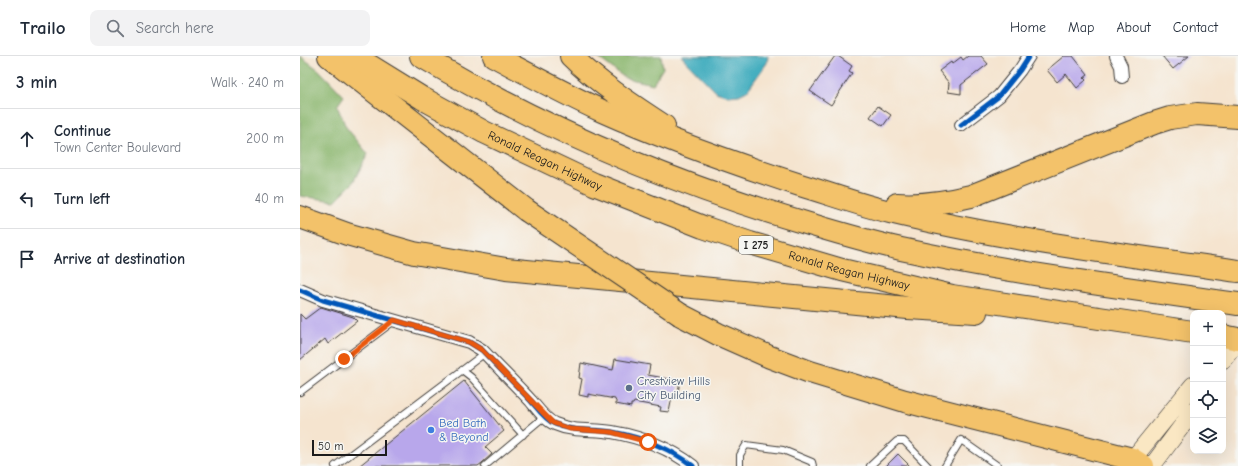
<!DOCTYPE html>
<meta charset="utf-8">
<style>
:root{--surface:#fff;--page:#f2f2f3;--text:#1f2937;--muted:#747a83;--line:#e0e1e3}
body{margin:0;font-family:"Comic Neue",sans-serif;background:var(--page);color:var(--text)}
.controls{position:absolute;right:12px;bottom:12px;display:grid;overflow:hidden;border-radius:8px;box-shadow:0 4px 16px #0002}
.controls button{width:36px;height:36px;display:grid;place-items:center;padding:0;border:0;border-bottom:1px solid var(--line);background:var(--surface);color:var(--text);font:20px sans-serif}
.scale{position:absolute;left:12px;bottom:10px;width:75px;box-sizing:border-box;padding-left:4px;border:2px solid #1c1c1c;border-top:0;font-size:11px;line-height:14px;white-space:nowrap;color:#1c1c1c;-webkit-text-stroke:3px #f6f6f2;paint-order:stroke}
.stop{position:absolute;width:12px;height:12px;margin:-9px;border:3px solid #ea580c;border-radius:50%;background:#fff}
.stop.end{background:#ea580c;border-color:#fff;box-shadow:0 1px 4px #0008}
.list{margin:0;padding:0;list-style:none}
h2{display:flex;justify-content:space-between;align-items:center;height:52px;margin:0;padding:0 16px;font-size:17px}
h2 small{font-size:13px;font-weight:400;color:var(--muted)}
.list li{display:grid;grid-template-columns:26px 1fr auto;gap:12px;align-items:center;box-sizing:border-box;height:60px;padding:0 16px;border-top:1px solid var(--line)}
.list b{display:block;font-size:15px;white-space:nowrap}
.list p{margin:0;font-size:13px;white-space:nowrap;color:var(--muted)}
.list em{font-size:13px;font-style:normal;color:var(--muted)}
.icon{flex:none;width:22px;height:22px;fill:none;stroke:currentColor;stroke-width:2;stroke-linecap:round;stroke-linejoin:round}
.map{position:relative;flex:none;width:938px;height:410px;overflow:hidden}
header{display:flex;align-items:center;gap:24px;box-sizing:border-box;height:56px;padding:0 20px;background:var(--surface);border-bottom:1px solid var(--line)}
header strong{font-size:19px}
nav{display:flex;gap:22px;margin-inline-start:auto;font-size:14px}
.search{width:280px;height:36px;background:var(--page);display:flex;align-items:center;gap:10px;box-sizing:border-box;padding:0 14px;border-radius:8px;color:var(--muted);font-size:15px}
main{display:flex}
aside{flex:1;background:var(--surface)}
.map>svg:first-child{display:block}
.forest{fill:#8ab66d;stroke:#536944}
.water{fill:#3eabbd;stroke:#2d646c}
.building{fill:#b8a7eb}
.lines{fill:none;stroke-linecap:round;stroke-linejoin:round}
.lane-casing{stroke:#3d3a37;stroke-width:8}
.street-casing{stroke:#3d3a37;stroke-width:14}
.secondary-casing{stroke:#3d3a37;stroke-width:18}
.highway-casing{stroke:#3d3a37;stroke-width:24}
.lane{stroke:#fff;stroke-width:6}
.street{stroke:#fff;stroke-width:12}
.secondary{stroke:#fae7c3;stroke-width:17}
.highway{stroke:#f3c26a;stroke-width:22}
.highway-bridge-casing{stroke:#3d3a37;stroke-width:24;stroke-linecap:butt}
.highway-bridge{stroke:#f3c26a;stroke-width:22}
.cycleway-casing{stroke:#f6f6f2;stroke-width:8}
.cycleway{stroke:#0057b8;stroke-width:5}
.route{stroke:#ea580c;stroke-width:5}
.service-dot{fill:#5c6f8a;stroke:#f6f6f2;stroke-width:1.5}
.shop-dot{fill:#3f7fe0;stroke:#f6f6f2;stroke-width:1.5}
.labels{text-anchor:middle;stroke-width:3;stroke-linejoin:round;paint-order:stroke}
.shield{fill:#f6f6f2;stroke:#5d5d5c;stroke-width:1}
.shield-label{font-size:11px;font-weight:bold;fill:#1c1c1c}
.street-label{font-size:12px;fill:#1c1c1c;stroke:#f6f6f2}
.service-label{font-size:12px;fill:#4e5e75;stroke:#f6f6f2;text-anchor:start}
.shop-label{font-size:12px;fill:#366cbe;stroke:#f6f6f2;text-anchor:start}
</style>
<header>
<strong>Trailo</strong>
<div class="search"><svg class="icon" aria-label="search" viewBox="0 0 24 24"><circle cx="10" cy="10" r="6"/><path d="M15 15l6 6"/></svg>Search here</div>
<nav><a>Home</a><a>Map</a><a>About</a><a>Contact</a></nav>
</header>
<main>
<aside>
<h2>3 min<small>Walk · 240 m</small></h2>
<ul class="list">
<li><svg class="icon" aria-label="ahead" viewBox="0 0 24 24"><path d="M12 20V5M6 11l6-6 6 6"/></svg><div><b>Continue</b><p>Town Center Boulevard</p></div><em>200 m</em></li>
<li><svg class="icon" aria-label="left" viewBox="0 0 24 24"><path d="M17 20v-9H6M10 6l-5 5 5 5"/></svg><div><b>Turn left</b></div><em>40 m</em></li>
<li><svg class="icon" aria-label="arrive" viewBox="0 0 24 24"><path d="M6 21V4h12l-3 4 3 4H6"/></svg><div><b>Arrive at destination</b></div></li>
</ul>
</aside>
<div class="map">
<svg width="938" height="410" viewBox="0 0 938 410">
<rect width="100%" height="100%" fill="#f6f6f2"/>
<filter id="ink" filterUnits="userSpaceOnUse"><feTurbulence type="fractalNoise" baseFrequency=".025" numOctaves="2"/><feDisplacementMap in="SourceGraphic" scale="8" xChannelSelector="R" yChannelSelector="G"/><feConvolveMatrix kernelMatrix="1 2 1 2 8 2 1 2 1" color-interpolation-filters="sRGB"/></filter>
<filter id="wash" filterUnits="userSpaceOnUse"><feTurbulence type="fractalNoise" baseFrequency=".012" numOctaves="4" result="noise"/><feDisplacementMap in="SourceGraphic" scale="16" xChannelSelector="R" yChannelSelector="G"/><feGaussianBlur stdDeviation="0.9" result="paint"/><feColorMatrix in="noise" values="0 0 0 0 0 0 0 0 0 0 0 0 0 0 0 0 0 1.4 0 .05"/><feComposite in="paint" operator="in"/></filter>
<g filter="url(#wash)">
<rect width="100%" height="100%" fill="#f5e4cf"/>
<path class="forest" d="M0,0L19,14L44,40L37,50L46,71L68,98L52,128L35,145L0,140Z
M296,0H361L363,12L353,28L325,22Z"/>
<path class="water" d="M381,0H468L467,7L447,35L439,39L428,40L416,36Z"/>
<g id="blocks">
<path class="building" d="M535,0H538L552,10L549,15L552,17L531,49L510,35Z
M668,0H681L688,8L661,29V38L648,36L649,27L639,15L651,6L652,8L661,1L663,4Z
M764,0H773L788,19L784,22L786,24L777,32L766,18L757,26L747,14Z
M862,0H889L873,13Z
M578,50L591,59L583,70L570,61Z
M21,251L53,261L57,265L28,288L25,283L0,304V258L5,263Z
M315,303L350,309L348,319L380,325L377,342L372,341L369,356L360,355L361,351L334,346L333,348H331V351L316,348V345L315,344V343L288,338V341L279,339L282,323L279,322L281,307L313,314Z
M164,325L204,375L185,391L192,398L182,407L178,410H59Z
M598,398L610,410H586Z"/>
</g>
</g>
<g filter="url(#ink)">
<use href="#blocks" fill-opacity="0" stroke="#3d3a37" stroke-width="1"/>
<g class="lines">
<g class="lane-casing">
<path id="lane" d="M162,314L171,321L223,379
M0,336L94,265
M35,410L185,297
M185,410L245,360
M440,410V399L446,389L483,394L512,406L513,410
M570,410L597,385H604L628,410
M645,410L661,384L698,410"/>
</g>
<g class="street-casing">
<path id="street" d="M816,0L821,10L822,21
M661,69L699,40L720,14L729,0
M0,234L23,244L169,286L182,294C198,311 215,328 231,345C237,352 245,364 255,368C273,376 293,373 312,376C340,381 370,392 393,410"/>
</g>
<g class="secondary-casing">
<path id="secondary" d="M923,304L938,285
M827,410L893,329
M852,410L893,355"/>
</g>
<g class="highway-casing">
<g id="highway">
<path d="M29,0L226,154"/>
<path id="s1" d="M54,0L122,42L184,76L294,128L403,171L450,187L542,214L652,240L893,276"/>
<path d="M121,0C242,72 373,128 509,168C539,177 570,186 601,193C712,217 825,232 938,248"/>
<path d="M194,0C230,19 265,38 302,55C367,84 433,107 500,129C530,138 560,149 590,156C705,184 822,198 938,215"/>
<path d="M271,0C298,27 332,49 364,70"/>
<path d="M597,148C623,150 646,146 671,140L854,67L870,62L897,58L938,61"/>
<path d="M0,161L47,178L114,197L206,213L608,252L676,256"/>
<path d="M381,259L418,278L470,301L510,316L605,345L832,403L843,410"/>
<path d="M923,280L938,283"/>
</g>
</g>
<use href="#lane" class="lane"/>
<use href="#street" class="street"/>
<use href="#secondary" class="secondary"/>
<use href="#highway" class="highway"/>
<g class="highway-bridge-casing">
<path id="highway-bridge" d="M226,154L381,259"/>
</g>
<use href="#highway-bridge" class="highway-bridge"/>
<g class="cycleway-casing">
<path id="cycleway" d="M661,69L699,40L720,14L729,0
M0,234L23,244L169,286L182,294C198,311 215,328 231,345C237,352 245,364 255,368C273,376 293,373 312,376C340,381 370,392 393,410"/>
</g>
<use href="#cycleway" class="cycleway"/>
</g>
</g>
<g class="lines" filter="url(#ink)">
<path class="route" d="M44,303L94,264L169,286L182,294L253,367L270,373L311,376L348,386"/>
</g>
<circle class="service-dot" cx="329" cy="332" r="4"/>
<circle class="shop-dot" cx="131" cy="374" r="4"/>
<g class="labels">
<rect class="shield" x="439" y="180" width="34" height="18" rx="3"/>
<g class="shield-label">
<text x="456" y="193">I 275</text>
</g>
<g class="street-label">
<text dy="4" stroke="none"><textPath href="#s1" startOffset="218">Ronald Reagan Highway</textPath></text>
<text dy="4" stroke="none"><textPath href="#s1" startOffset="542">Ronald Reagan Highway</textPath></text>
</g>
<g class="service-label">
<text x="337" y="329">Crestview Hills<tspan x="337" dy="14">City Building</tspan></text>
</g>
<g class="shop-label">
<text x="139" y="371">Bed Bath<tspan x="139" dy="14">&amp; Beyond</tspan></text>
</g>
</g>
</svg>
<div class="controls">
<button>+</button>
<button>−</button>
<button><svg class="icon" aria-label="locate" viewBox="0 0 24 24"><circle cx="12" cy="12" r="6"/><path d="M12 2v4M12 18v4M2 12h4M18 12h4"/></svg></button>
<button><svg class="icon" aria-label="layers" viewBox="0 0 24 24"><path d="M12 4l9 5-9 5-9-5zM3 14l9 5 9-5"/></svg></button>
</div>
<div class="scale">50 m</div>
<div class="stop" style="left:348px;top:386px"></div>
<div class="stop end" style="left:44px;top:303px"></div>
</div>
</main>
